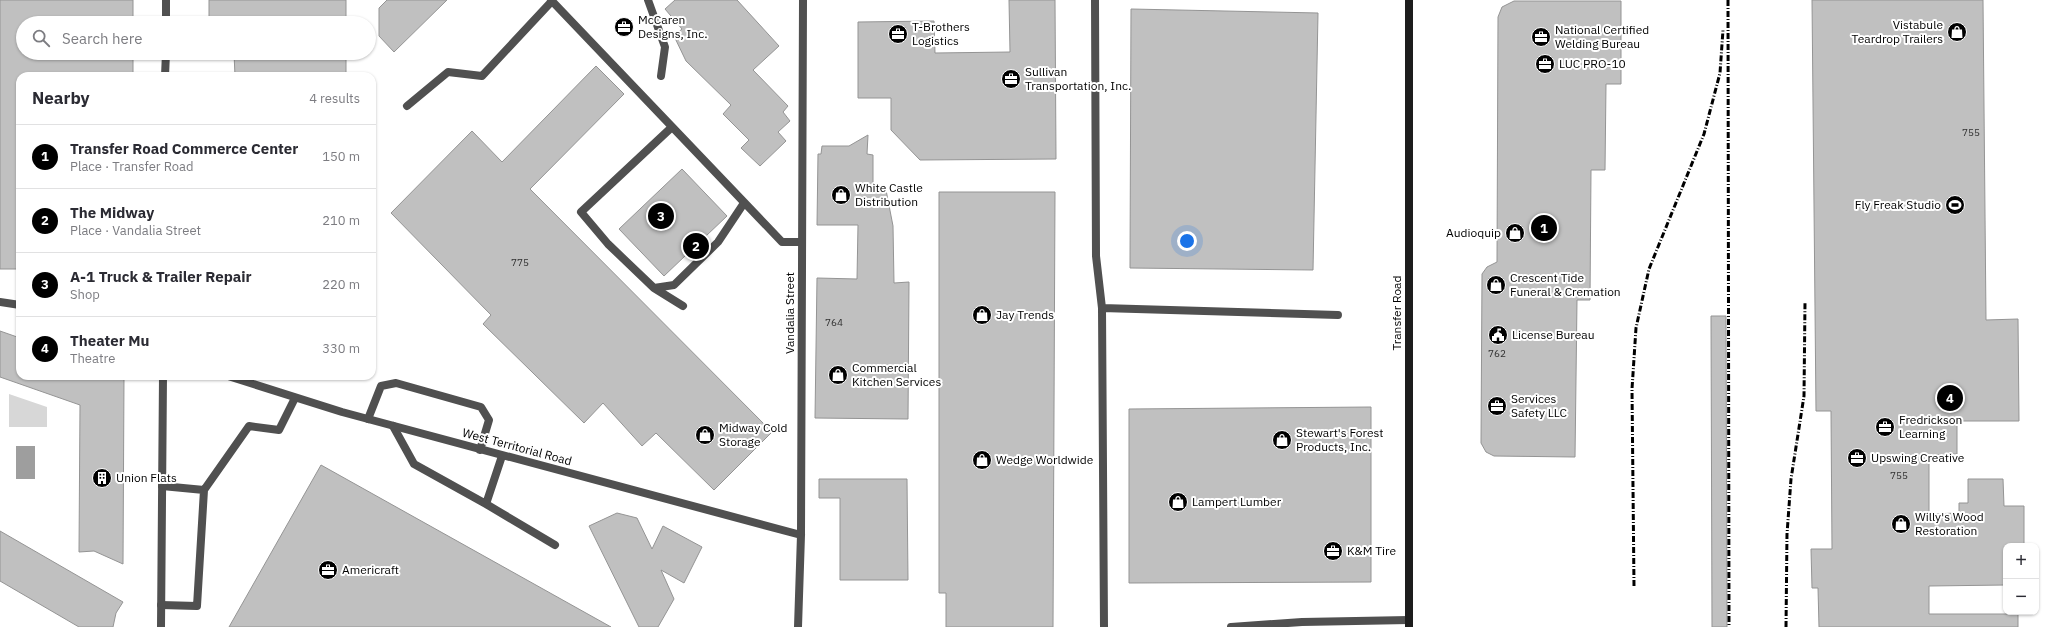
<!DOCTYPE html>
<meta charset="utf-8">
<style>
:root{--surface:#fff;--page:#f2f2f3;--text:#2b2b33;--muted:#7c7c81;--line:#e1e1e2;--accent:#000}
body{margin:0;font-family:"IBM Plex Sans",sans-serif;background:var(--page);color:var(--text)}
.controls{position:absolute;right:12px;bottom:12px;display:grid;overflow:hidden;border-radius:8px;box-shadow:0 1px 3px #0004}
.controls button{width:36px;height:36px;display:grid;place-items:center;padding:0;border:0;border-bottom:1px solid var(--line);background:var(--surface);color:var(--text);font:20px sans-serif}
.you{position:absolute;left:1187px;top:241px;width:14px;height:14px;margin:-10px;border:3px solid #fff;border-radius:50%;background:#1a73e8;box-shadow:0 0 0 6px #1a73e833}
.badge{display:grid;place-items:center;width:26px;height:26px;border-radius:50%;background:var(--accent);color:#fff;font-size:13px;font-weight:700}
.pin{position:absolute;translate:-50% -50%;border:2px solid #fff;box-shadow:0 1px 4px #0006}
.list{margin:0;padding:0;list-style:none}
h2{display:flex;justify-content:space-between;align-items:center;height:52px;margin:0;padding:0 16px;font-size:17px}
h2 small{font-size:13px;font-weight:400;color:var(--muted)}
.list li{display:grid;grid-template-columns:26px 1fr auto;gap:12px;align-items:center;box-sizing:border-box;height:64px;padding:0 16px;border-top:1px solid var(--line)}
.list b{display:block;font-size:15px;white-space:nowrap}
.list p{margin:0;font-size:13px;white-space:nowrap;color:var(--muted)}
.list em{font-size:13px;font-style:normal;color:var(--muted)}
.icon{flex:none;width:22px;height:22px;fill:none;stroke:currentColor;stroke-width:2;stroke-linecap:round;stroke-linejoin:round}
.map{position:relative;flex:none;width:2051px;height:627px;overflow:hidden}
.search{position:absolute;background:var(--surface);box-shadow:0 1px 3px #0004;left:16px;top:16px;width:360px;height:44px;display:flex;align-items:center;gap:10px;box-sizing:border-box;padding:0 14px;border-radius:22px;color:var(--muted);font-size:15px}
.panel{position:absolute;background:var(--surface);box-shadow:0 1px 3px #0004;left:16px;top:72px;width:360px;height:308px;border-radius:12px}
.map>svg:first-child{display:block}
.green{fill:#d7d7d7}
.water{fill:#9e9e9e}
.building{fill:#c0c0c0;stroke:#949494}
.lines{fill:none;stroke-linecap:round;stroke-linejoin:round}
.service{stroke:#505050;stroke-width:8}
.tertiary{stroke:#505050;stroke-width:8}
.secondary{stroke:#1d1d1d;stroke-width:8}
.rail{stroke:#000;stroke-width:3;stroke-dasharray:6 2 1 2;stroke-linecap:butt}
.labels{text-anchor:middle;stroke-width:4;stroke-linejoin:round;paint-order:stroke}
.number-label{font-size:10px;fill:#303030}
.poi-label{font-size:12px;fill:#000;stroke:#fff;text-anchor:start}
.street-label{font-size:12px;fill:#000;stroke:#fff}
</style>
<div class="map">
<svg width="2051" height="627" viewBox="0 0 2051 627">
<rect width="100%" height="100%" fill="#fff"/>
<path class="green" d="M9,394L47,407V427H9Z"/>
<path class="water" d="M16,446H35V479H16Z"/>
<path class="building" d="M0,0H133V23H23V53H133V76H20V269H0Z
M209,0H346V23H209Z
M387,0H447L394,52L379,36V8Z
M675,0H737L779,46L753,70L788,106L783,112L790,121L778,132L786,141L760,166L741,148L749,140L723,114L731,105L686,61L674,36L682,29L665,9Z
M1009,0H1055L1056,159L920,160L891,130V98H858V22L934,21L935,53L1010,52Z
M1812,0H1983L1986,320L2018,319L2019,421H1957V454L1929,455V514L1959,513V503H1968V479H2003L2004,506H2024V546H2006V585L1929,586V614H2018V627H1819L1818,588H1812L1811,549H1832L1831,411H1816Z
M1514,1H1621V84H1606L1605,170H1591L1590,300H1577L1575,457L1494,456L1486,452L1481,443L1482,274L1487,267L1497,262L1498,17L1502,7Z
M1131,9L1318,13L1313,270L1130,268Z
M234,53H346V76H235Z
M596,66L624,94L530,189L772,432L714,490L656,433L642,446L603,403L584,423L483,324L491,315L391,213L472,131L502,162Z
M868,135L867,154L873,155V189L886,190L893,226L894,283L909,282L908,419L815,418L817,278L857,279L858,225H817L818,154H821L822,146H849Z
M682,169L727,216L664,276L619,229Z
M939,192H1055L1053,627H946V593H939Z
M1711,316H1726L1727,627H1712Z
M0,331L20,338V376H124L123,564L94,551L79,552L80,405L0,377Z
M1371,407V582L1129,583V409Z
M321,465L611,627H229Z
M819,479H907L908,580H840V498H819Z
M617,513L637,518L652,549L663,526L702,547L684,583L661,570L674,599L658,627H639L589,526Z
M0,531L123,602L116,613L113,627H79L0,581Z"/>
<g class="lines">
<path class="service" d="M551,0L782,242H802
M648,0L665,47L661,76
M1095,0L1096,256L1102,308L1104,627
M407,106L448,72L482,76L552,1
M672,127L581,212L608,244L654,288L674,285L718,242L744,203
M654,288L683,306
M1102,308L1338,315
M368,419L381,386L396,383L481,407L489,420L480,450
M393,426L414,464L486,504L502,456
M162,486L204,490
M486,504L555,545
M161,605L197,606L204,490L249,426L279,430L295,398
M1231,627L1302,622L1409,620"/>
<path class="tertiary" d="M166,23V0
M165,76L166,53
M0,302L20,305
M228,376L342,412L801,535
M161,627L163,376
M798,627L801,535L803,0"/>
<path class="secondary" d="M1409,627V0"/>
<path class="rail" d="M1728,0L1729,627
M1634,586L1632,389L1636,328L1649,269L1704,134L1720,73L1723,30
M1786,627L1787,534L1791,479L1804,396L1805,302"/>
</g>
<defs>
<g id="office-disc" transform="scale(1)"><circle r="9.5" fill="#000" stroke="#fff"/><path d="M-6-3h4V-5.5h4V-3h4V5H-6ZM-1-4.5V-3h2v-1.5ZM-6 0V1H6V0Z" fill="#fff"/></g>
<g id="shop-disc" transform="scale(1)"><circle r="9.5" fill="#000" stroke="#fff"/><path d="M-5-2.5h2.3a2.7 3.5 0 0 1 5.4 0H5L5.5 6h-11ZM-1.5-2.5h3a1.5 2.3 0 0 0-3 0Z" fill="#fff"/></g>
<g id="stadium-disc" transform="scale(1)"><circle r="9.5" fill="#000" stroke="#fff"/><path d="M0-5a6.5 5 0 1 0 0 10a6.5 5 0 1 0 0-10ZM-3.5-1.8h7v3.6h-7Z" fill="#fff"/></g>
<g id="civic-disc" transform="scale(1)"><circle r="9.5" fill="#000" stroke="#fff"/><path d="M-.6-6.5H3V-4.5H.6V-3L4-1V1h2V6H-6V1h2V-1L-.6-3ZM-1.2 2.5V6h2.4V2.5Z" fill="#fff"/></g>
<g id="building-disc" transform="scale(1)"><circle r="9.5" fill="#000" stroke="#fff"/><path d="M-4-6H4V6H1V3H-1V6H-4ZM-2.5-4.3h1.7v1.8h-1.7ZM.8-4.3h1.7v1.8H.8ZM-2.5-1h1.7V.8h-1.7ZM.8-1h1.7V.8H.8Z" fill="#fff"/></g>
</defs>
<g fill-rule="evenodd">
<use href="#office-disc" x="624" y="27"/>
<use href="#shop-disc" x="1957" y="32"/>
<use href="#office-disc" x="898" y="34"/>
<use href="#office-disc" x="1541" y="37"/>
<use href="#office-disc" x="1545" y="64"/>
<use href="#office-disc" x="1011" y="79"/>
<use href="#shop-disc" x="841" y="195"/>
<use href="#stadium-disc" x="1955" y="205"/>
<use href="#shop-disc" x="1515" y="233"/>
<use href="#shop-disc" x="1496" y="285"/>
<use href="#shop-disc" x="982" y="315"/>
<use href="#civic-disc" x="1498" y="335"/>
<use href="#shop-disc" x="838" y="375"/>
<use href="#office-disc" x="1497" y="406"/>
<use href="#office-disc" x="1885" y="427"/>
<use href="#shop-disc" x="705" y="435"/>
<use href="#shop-disc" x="1282" y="440"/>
<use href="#office-disc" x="1857" y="458"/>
<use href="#shop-disc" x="982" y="460"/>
<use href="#building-disc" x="102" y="478"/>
<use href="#shop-disc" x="1178" y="502"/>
<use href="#shop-disc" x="1901" y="524"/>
<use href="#office-disc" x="1333" y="551"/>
<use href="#office-disc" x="328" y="570"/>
</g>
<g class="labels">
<g class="number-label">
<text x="1971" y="136">755</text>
<text x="520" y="266">775</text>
<text x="834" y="326">764</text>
<text x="1497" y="357">762</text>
<text x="1899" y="479">755</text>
</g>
<g class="poi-label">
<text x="638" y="24">McCaren<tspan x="638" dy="14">Designs, Inc.</tspan></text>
<text x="1943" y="29" text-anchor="end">Vistabule<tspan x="1943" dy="14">Teardrop Trailers</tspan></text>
<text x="912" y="31">T-Brothers<tspan x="912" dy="14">Logistics</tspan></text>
<text x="1555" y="34">National Certified<tspan x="1555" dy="14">Welding Bureau</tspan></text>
<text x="1559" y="68">LUC PRO-10</text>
<text x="1025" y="76">Sullivan<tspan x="1025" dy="14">Transportation, Inc.</tspan></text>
<text x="855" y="192">White Castle<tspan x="855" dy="14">Distribution</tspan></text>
<text x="1941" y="209" text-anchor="end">Fly Freak Studio</text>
<text x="1501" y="237" text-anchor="end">Audioquip</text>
<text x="1510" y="282">Crescent Tide<tspan x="1510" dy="14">Funeral &amp; Cremation</tspan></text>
<text x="996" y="319">Jay Trends</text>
<text x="1512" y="339">License Bureau</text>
<text x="852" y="372">Commercial<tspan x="852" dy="14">Kitchen Services</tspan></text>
<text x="1511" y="403">Services<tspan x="1511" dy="14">Safety LLC</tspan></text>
<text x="1899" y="424">Fredrickson<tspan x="1899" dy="14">Learning</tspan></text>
<text x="719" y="432">Midway Cold<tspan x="719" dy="14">Storage</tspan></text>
<text x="1296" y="437">Stewart's Forest<tspan x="1296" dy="14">Products, Inc.</tspan></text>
<text x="1871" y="462">Upswing Creative</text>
<text x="996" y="464">Wedge Worldwide</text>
<text x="116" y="482">Union Flats</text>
<text x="1192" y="506">Lampert Lumber</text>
<text x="1915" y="521">Willy's Wood<tspan x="1915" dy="14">Restoration</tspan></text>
<text x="1347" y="555">K&amp;M Tire</text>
<text x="342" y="574">Americraft</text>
</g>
<g class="street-label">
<text transform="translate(790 313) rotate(-90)" y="4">Vandalia Street</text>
<text transform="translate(1397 313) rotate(-90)" y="4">Transfer Road</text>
<text transform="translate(517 447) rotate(15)" y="4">West Territorial Road</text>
</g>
</g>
</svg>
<div class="controls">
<button>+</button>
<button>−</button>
</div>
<div class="you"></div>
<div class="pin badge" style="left:1544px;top:228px">1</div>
<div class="pin badge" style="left:696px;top:246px">2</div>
<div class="pin badge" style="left:661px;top:216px">3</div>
<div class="pin badge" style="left:1950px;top:398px">4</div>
<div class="search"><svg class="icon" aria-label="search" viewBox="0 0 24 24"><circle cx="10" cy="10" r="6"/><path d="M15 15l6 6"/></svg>Search here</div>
<section class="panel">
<h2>Nearby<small>4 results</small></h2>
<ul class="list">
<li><span class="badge">1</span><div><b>Transfer Road Commerce Center</b><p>Place · Transfer Road</p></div><em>150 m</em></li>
<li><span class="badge">2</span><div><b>The Midway</b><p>Place · Vandalia Street</p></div><em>210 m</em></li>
<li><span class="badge">3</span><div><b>A-1 Truck &amp; Trailer Repair</b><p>Shop</p></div><em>220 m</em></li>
<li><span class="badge">4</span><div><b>Theater Mu</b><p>Theatre</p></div><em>330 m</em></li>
</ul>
</section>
</div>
